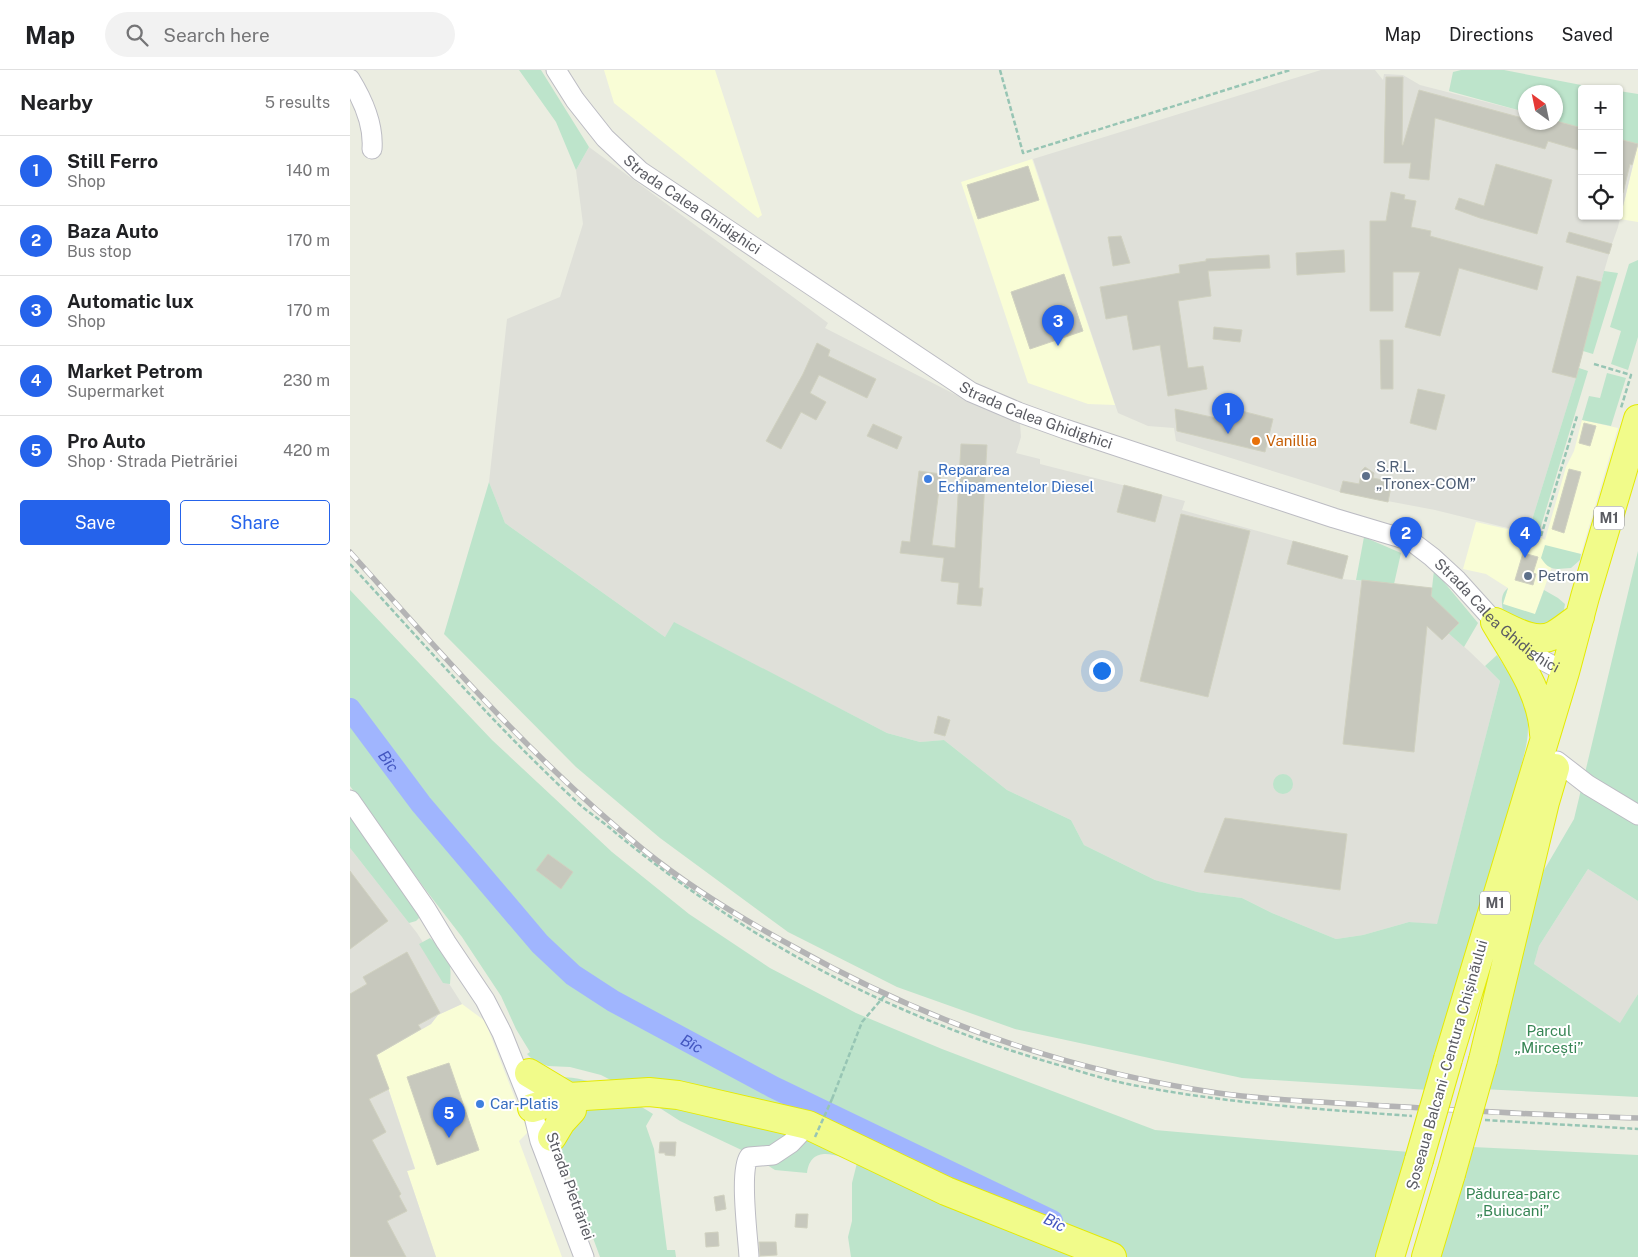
<!DOCTYPE html>
<meta charset="utf-8">
<style>
:root{--surface:#fff;--page:#f2f2f2;--text:#202124;--muted:#757577;--line:#e0e0e0;--accent:#2563eb}
body{margin:0;font-family:"Public Sans",sans-serif;background:var(--page);color:var(--text)}
.controls{position:absolute;right:15px;top:15px;display:grid;overflow:hidden;border-radius:5px;box-shadow:0 1px 4px #0004}
.controls button{width:45px;height:45px;display:grid;place-items:center;padding:0;border:0;border-bottom:1px solid var(--line);background:var(--surface);color:var(--text);font:25px sans-serif}
.compass{position:absolute;left:1168px;top:15px;width:45px;height:45px;border-radius:50%;background:var(--surface);box-shadow:0 1px 4px #0004;rotate:327deg}
.you{position:absolute;left:751px;top:600px;width:18px;height:18px;margin:-12px;border:4px solid #fff;border-radius:50%;background:#1a73e8;box-shadow:0 0 0 8px #1a73e833}
.badge{display:grid;place-items:center;width:32px;height:32px;border-radius:50%;background:var(--accent);color:#fff;font-size:16px;font-weight:700}
.pin{position:absolute;translate:-50% -41px;filter:drop-shadow(0 1px 2px #0008)}
.pin::after{content:'';position:absolute;top:26px;width:18px;height:15px;background:inherit;clip-path:polygon(0 0,100% 0,50% 100%)}
.list{margin:0;padding:0;list-style:none}
h2{display:flex;justify-content:space-between;align-items:center;height:65px;margin:0;padding:0 20px;font-size:21px}
h2 small{font-size:16px;font-weight:400;color:var(--muted)}
.list li{display:grid;grid-template-columns:32px 1fr auto;gap:15px;align-items:center;box-sizing:border-box;height:70px;padding:0 20px;border-top:1px solid var(--line)}
.list b{display:block;font-size:19px;white-space:nowrap}
.list p{margin:0;font-size:16px;white-space:nowrap;color:var(--muted)}
.list em{font-size:16px;font-style:normal;color:var(--muted)}
.actions{display:flex;gap:10px;padding:15px 20px}
.actions a{flex:1;padding:11px 0;border:1px solid var(--accent);border-radius:5px;text-align:center;font-size:18px;color:var(--accent)}
.actions .main{background:var(--accent);color:#fff}
.icon{flex:none;width:28px;height:28px;fill:none;stroke:currentColor;stroke-width:2;stroke-linecap:round;stroke-linejoin:round}
.map{position:relative;flex:none;width:1288px;height:1187px;overflow:hidden}
header{display:flex;align-items:center;gap:30px;box-sizing:border-box;height:70px;padding:0 25px;background:var(--surface);border-bottom:1px solid var(--line)}
header strong{font-size:24px}
nav{display:flex;gap:28px;margin-inline-start:auto;font-size:18px}
.search{width:350px;height:45px;background:var(--page);display:flex;align-items:center;gap:12px;box-sizing:border-box;padding:0 18px;border-radius:28px;color:var(--muted);font-size:19px}
main{display:flex}
aside{flex:1;background:var(--surface)}
.map>svg:first-child{display:block}
.commercial{fill:#f9fdd6}
.industrial{fill:#dfe0d9}
.green{fill:#bde4cb}
.lines{fill:none;stroke-linecap:round;stroke-linejoin:round}
.river{stroke:#a0b5fe;stroke-width:22}
.building{fill:#c7c8bd;stroke:#d0d1c0}
.minor-casing{stroke:#bcbcc3;stroke-width:21}
.highway-casing{stroke:#e4ea04;stroke-width:30}
.path{stroke:#97c5b4;stroke-width:2.5;stroke-dasharray:5 2.5;stroke-linecap:butt}
.minor{stroke:#fff;stroke-width:19}
.highway{stroke:#f1fb8a;stroke-width:28}
.rail-casing{stroke:#b4b4b5;stroke-width:5.5}
.rail{stroke:#fff;stroke-width:4;stroke-dasharray:11;stroke-linecap:butt}
.highway-bridge-casing{stroke:#e4ea04;stroke-width:30;stroke-linecap:butt}
.path-bridge{stroke:#97c5b4;stroke-width:2.5;stroke-dasharray:5 2.5;stroke-linecap:butt}
.highway-bridge{stroke:#f1fb8a;stroke-width:28}
.food-dot{fill:#e8710a;stroke:#fff;stroke-width:2}
.service-dot{fill:#5c6f8a;stroke:#fff;stroke-width:2}
.shop-dot{fill:#3f7fe0;stroke:#fff;stroke-width:2}
.labels{text-anchor:middle;stroke-width:4;stroke-linejoin:round;paint-order:stroke}
.shield{fill:#fff;stroke:#8c8c91;stroke-width:1}
.shield-label{font-size:14px;font-weight:bold;fill:#5a5b62}
.street-label{font-size:15px;fill:#5a5b62;stroke:#fff}
.food-label{font-size:15px;fill:#c56008;stroke:#fff;text-anchor:start}
.service-label{font-size:15px;fill:#4e5e75;stroke:#fff;text-anchor:start}
.shop-label{font-size:15px;fill:#366cbe;stroke:#fff;text-anchor:start}
.park-label{font-size:15px;fill:#368554;stroke:#fff}
.water-label{font-size:16px;font-style:italic;fill:#4356c0;stroke:#fff}
</style>
<header>
<strong>Map</strong>
<div class="search"><svg class="icon" aria-label="search" viewBox="0 0 24 24"><circle cx="10" cy="10" r="6"/><path d="M15 15l6 6"/></svg>Search here</div>
<nav><a>Map</a><a>Directions</a><a>Saved</a></nav>
</header>
<main>
<aside>
<h2>Nearby<small>5 results</small></h2>
<ul class="list">
<li><span class="badge">1</span><div><b>Still Ferro</b><p>Shop</p></div><em>140 m</em></li>
<li><span class="badge">2</span><div><b>Baza Auto</b><p>Bus stop</p></div><em>170 m</em></li>
<li><span class="badge">3</span><div><b>Automatic lux</b><p>Shop</p></div><em>170 m</em></li>
<li><span class="badge">4</span><div><b>Market Petrom</b><p>Supermarket</p></div><em>230 m</em></li>
<li><span class="badge">5</span><div><b>Pro Auto</b><p>Shop · Strada Pietrăriei</p></div><em>420 m</em></li>
</ul>
<div class="actions"><a class="main">Save</a><a>Share</a></div>
</aside>
<div class="map">
<svg width="1288" height="1187" viewBox="0 0 1288 1187">
<rect width="100%" height="100%" fill="#ebede1"/>
<path class="commercial" d="M254,0H365L412,145L408,148L264,33Z
M1288,75V152L1270,149Z
M682,89L765,335L738,334L678,313L611,112Z
M1232,350L1268,358L1231,484L1208,479L1185,545L1153,534L1158,518L1136,504L1113,499L1126,452L1188,466L1195,470L1216,397L1224,381Z
M112,934L135,951L178,1062L169,1071L212,1187H86L57,1101L65,1098L27,985L81,954L88,945Z"/>
<path class="industrial" d="M971,0H1025L1033,10L1034,4L1053,5L1070,15L1175,42L1176,52H1206V51L1232,58V146H1269V69L1288,74L1268,157L1262,174L1251,212L1226,308L1178,463L1085,440L990,422L826,371L824,358L798,356L768,343L683,89Z
M239,77L458,238L478,253L475,258L616,330L670,353L671,367L666,383L690,389V394L835,431L832,440L998,486L993,509L1082,518L1079,546L1119,581L1150,611L1087,855L1059,852L1013,865L986,869L922,843L892,828L847,822L805,810L734,775L721,750L657,720L594,670L570,672L537,663L325,553L315,567L155,453L139,412L157,249L210,227L233,154L226,100Z
M0,778L67,863L112,934L88,945L81,954L27,985L65,1099L57,1101L86,1187H0Z
M1238,799L1288,831V924L1271,954L1184,894L1189,876Z"/>
<path class="green" d="M169,0H191L239,77L226,100L206,52Z
M1111,0H1154L1252,19H1232V58L1206,51V22H1176L1175,42L1099,21L1103,2Z
M1269,21L1288,24V74L1269,69Z
M1288,190V267L1278,300L1261,294L1271,261L1260,257L1279,194Z
M1254,201L1268,203L1243,284L1233,281Z
M1229,298L1238,301L1188,466L1178,463Z
M1257,303L1276,308L1261,356L1232,350L1239,326L1250,328Z
M139,412L155,453L315,567L324,552L537,663L570,672L594,670L657,720L721,750L734,775L805,810L847,822L892,828L922,843L986,869L1013,865L1059,852L1087,854L1150,611L1135,596L1147,585C1162,608 1179,630 1178,659C1178,673 1173,688 1170,701L1079,1020L892,1008L665,959L547,917L438,862L310,768L226,697L94,564Z
M1014,467L1051,483L1044,514L1006,510Z
M1195,475L1231,484L1230,490L1221,498C1206,499 1200,502 1191,488Z
M1288,481V831L1238,799L1189,876L1184,894L1270,953L1288,924V1027L1132,1019L1180,824L1224,749Z
M1084,500L1128,553L1114,577L1079,546Z
M1158,518L1153,534L1185,544L1194,520L1208,528L1215,534L1212,551L1195,561L1154,546C1152,536 1149,525 1158,518Z
M0,520L142,670L262,782L339,844L420,898L506,943L592,979L805,1060L1059,1082L1029,1187H501L498,1167L502,1151V1113L507,1093C489,1086 461,1073 457,1103L425,1100L400,1084L330,1051L288,1024L251,1005L220,997L198,996L184,991L177,984L180,982L166,959L151,926L112,867L75,819L0,716Z
M923 714a10 10 0 1 1 20 0a10 10 0 1 1-20 0Z
M0,746L68,842L69,848L66,851L59,853L0,778Z
M80,868C99,884 102,889 100,914L93,913L69,874Z
M209,1007C245,1007 274,1026 303,1044L296,1056L304,1079L317,1180H325L326,1187H250L193,1032Z
M1122,1077L1288,1085V1187H1091Z"/>
<g class="lines">
<path class="river" id="s1" d="M0,639L71,734L190,874L223,905L263,931L423,1017L702,1151"/>
</g>
<path class="building" d="M1036,7H1053L1052,75H1053L1069,20L1176,49V52H1206V51L1232,58V81L1198,71L1195,79L1085,48L1079,110L1059,108L1061,93H1034Z
M1269,69L1288,74L1282,95L1280,94L1273,123L1269,122Z
M1146,94L1202,110L1187,164L1130,148L1105,139L1109,128L1134,136Z
M678,96L689,130L628,149L617,115Z
M1041,122L1055,125L1054,129L1066,131L1061,157L1081,161L1080,166L1193,197L1187,220L1109,198L1090,266L1055,257L1070,202H1043V241H1020V151H1036Z
M1219,162L1262,174L1259,184L1216,172Z
M771,166L780,193L763,196L758,167Z
M994,180L995,202L947,205L946,183Z
M919,185L920,198L858,201L861,226L828,231L838,298L853,296L857,319L818,326L810,275L783,280L777,245L756,249L750,217L830,203L829,195L856,191V189Z
M714,204L733,261L680,279L661,222Z
M1227,206L1251,212L1226,308L1202,302Z
M864,257L892,260L890,272L863,269Z
M1030,270H1043V319H1031Z
M467,273L480,280L478,286L526,309L517,328L469,305L460,323L476,332L466,350L451,342L431,379L416,371L453,304Z
M1068,319L1095,325L1086,360L1060,353Z
M871,329L882,332L880,338L923,349L915,382L827,361L825,339L866,348Z
M1234,353L1246,356L1240,376L1229,373Z
M523,354L552,367L547,379L517,366Z
M611,374L637,375L629,518H633L631,536L607,534L609,513L591,511L594,488L550,483L552,471L560,472L569,401L591,404L582,475L605,478Z
M1015,397L1024,403L1023,408L1042,412L1038,432L990,422L993,411L1009,414L1012,400Z
M1219,399L1231,402L1214,463L1202,459Z
M774,415L812,425L805,452L767,442Z
M831,444L900,461L858,627L790,611Z
M943,471L998,486L992,509L937,494Z
M1173,483L1188,487L1183,503L1186,504L1183,515L1165,510Z
M1012,510L1082,518L1081,526L1109,553L1092,570L1077,556L1064,682L993,674Z
M588,646L600,650L595,666L584,663Z
M875,748L997,764L990,820L854,802Z
M198,784L223,802L211,819L186,800Z
M0,801L38,851L0,879Z
M57,882L90,943L68,955L71,959L26,985L39,1019L19,1029L36,1062L22,1070L51,1124L49,1126L57,1141L37,1151L56,1187H0V924L17,914L13,907Z
M99,993L129,1080L87,1095L57,1007Z
M310,1072H326L325,1086L315,1085V1083H309Z
M374,1125L376,1139L366,1141L364,1127Z
M446,1144H458L457,1158L445,1157Z
M368,1162L369,1176L356,1177L355,1163Z
M409,1172H426L427,1185L410,1186Z"/>
<g class="lines">
<g class="minor-casing">
<g id="minor">
<path id="s2" d="M206,0L225,30L255,68L290,101L621,322L668,342L715,359L984,448L1061,471L1082,487L1107,510L1145,552L1176,578L1194,591L1215,602"/>
<path d="M0,9C13,30 24,54 22,79"/>
<path d="M1207,691L1238,715L1288,745"/>
<path d="M0,730L76,839L96,872L135,930L152,963L182,1038L190,1071L234,1187"/>
<path d="M399,1187C398,1167 389,1102 399,1087L423,1085L441,1073L458,1055"/>
</g>
</g>
<g class="highway-casing">
<path id="highway" d="M1145,552C1166,588 1192,622 1194,664
M1145,552C1162,560 1186,575 1204,565C1213,560 1222,552 1230,547
M1098,989L1215,602L1235,527L1288,349
M1133,990L1195,732L1205,698
M179,1003L219,1027
M182,1038L219,1027L299,1022L328,1025L458,1055L596,1121L762,1187
M202,1067L211,1052L222,1040
M1040,1187L1069,1090
M1076,1187L1101,1104"/>
</g>
<path class="path" d="M650,0L673,83L940,0
M1244,294L1281,305L1271,338
M1191,466L1227,346
M0,494C75,575 147,658 228,733C240,744 255,753 267,764C399,872 542,947 705,994C729,1001 753,1009 778,1014C871,1033 967,1039 1062,1046
M482,1029L512,952L536,924
M1135,1050L1288,1059"/>
<use href="#minor" class="minor"/>
<use href="#highway" class="highway"/>
<g class="rail-casing">
<path id="rail" d="M0,482C93,586 186,693 295,781C341,818 392,849 444,877C575,951 718,1001 868,1023C924,1031 981,1032 1037,1036C1121,1041 1204,1046 1288,1048"/>
</g>
<use href="#rail" class="rail"/>
<g class="highway-bridge-casing">
<path id="highway-bridge" d="M1069,1090L1098,989
M1101,1104L1133,990"/>
</g>
<path class="path-bridge" d="M465,1067L482,1029"/>
<use href="#highway-bridge" class="highway-bridge"/>
</g>
<circle class="food-dot" cx="906" cy="371" r="5"/>
<g class="service-dot">
<circle cx="1016" cy="406" r="5"/>
<circle cx="1178" cy="506" r="5"/>
</g>
<g class="shop-dot">
<circle cx="578" cy="409" r="5"/>
<circle cx="130" cy="1034" r="5"/>
</g>
<g class="labels">
<g class="shield">
<rect x="1244" y="436.5" width="30" height="23" rx="4"/>
<rect x="1130" y="821.5" width="30" height="23" rx="4"/>
</g>
<g class="shield-label">
<text x="1259" y="453">M1</text>
<text x="1145" y="838">M1</text>
</g>
<g class="street-label">
<text dy="5" stroke="none"><textPath href="#s2" startOffset="194">Strada Calea Ghidighici</textPath></text>
<text dy="5" stroke="none"><textPath href="#s2" startOffset="599">Strada Calea Ghidighici</textPath></text>
<text dy="5" stroke="none"><textPath href="#s2" startOffset="1109">Strada Calea Ghidighici</textPath></text>
<text transform="translate(1097 995) rotate(-74)" y="5">Șoseaua Balcani - Centura Chișinăului</text>
<text transform="translate(220 1116) rotate(70)" y="5">Strada Pietrăriei</text>
</g>
<g class="food-label">
<text x="916" y="376">Vanillia</text>
</g>
<g class="service-label">
<text x="1026" y="402">S.R.L.<tspan x="1026" dy="17">„Tronex-COM”</tspan></text>
<text x="1188" y="511">Petrom</text>
</g>
<g class="shop-label">
<text x="588" y="405">Repararea<tspan x="588" dy="17">Echipamentelor Diesel</tspan></text>
<text x="140" y="1039">Car-Platis</text>
</g>
<g class="park-label">
<text x="1199" y="966">Parcul<tspan x="1199" dy="17">„Mircești”</tspan></text>
<text x="1163" y="1129">Pădurea-parc<tspan x="1163" dy="17">„Buiucani”</tspan></text>
</g>
<g class="water-label">
<text dy="6" stroke="none"><textPath href="#s1" startOffset="65">Bîc</textPath></text>
<text dy="6" stroke="none"><textPath href="#s1" startOffset="485">Bîc</textPath></text>
<text transform="translate(705 1152) rotate(26)" y="6">Bîc</text>
</g>
</g>
</svg>
<div class="controls">
<button>+</button>
<button>−</button>
<button><svg class="icon" aria-label="locate" viewBox="0 0 24 24"><circle cx="12" cy="12" r="6"/><path d="M12 2v4M12 18v4M2 12h4M18 12h4"/></svg></button>
</div>
<svg class="compass" viewBox="-18 -18 36 36"><path d="M0-13l5 13h-10z" fill="#e53935"/><path d="M0 13l5-13h-10z" fill="#757577"/></svg>
<div class="you"></div>
<div class="pin badge" style="left:878px;top:364px">1</div>
<div class="pin badge" style="left:1056px;top:488px">2</div>
<div class="pin badge" style="left:708px;top:276px">3</div>
<div class="pin badge" style="left:1175px;top:488px">4</div>
<div class="pin badge" style="left:99px;top:1068px">5</div>
</div>
</main>
